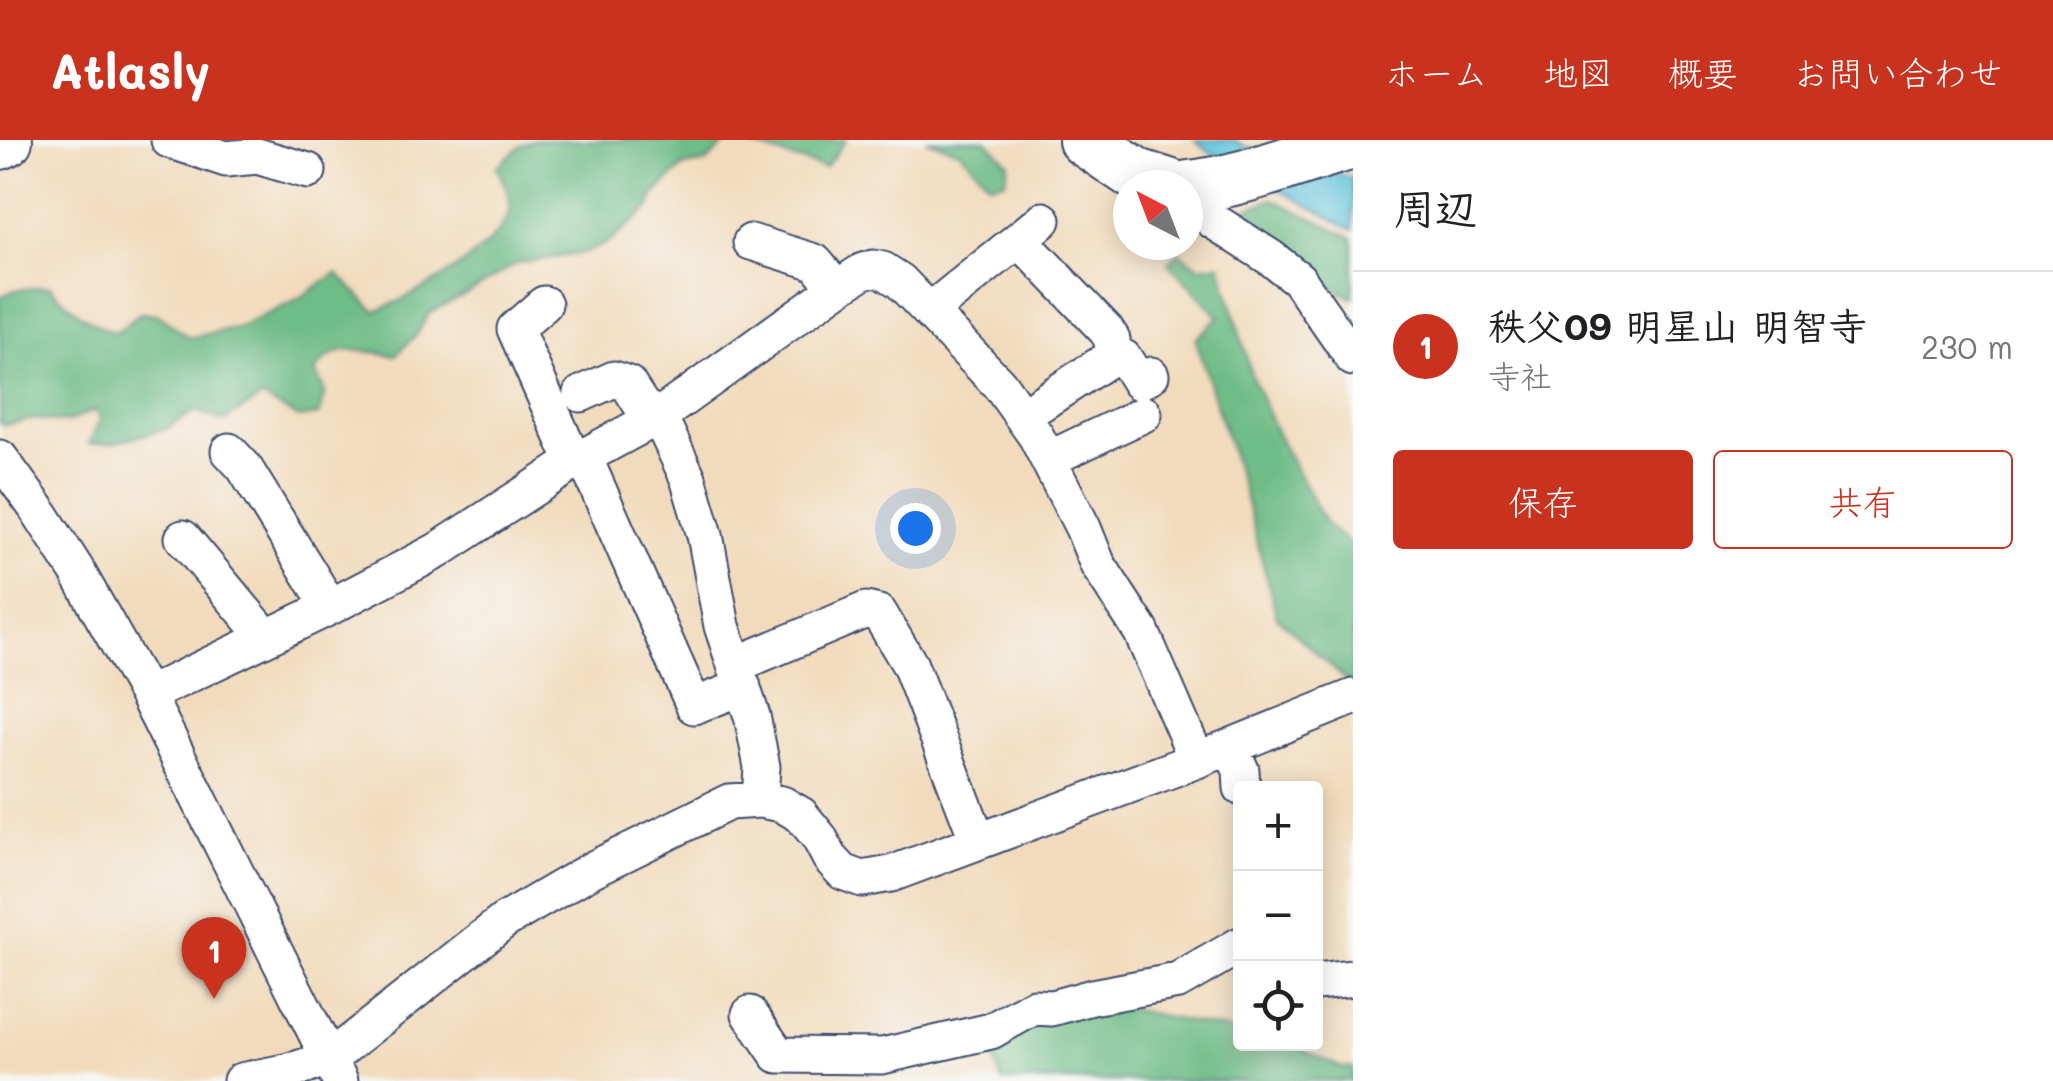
<!DOCTYPE html>
<html lang="ja">
<meta charset="utf-8">
<style>
:root{--surface:#fff;--page:#f2f2f2;--text:#202124;--muted:#757577;--line:#e0e0e0;--accent:#c8321e}
body{margin:0;font-family:Mali,"Klee One",sans-serif;background:var(--page);color:var(--text)}
.controls{position:absolute;right:30px;bottom:30px;display:grid;overflow:hidden;border-radius:10px;box-shadow:0 5px 25px #0003}
.controls button{width:90px;height:90px;display:grid;place-items:center;padding:0;border:0;border-bottom:2px solid var(--line);background:var(--surface);color:var(--text);font:50px sans-serif}
.compass{position:absolute;left:1113px;top:30px;width:90px;height:90px;border-radius:50%;background:var(--surface);box-shadow:0 5px 25px #0003;rotate:318deg}
.you{position:absolute;left:915px;top:388px;width:35px;height:35px;margin:-25px;border:8px solid #fff;border-radius:50%;background:#1a73e8;box-shadow:0 0 0 15px #1a73e833}
.badge{display:grid;place-items:center;width:65px;height:65px;border-radius:50%;background:var(--accent);color:#fff;font-size:32px;font-weight:700}
.pin{position:absolute;translate:-50% -82px;filter:drop-shadow(0 2px 5px #0008)}
.pin::after{content:'';position:absolute;top:52px;width:35px;height:30px;background:inherit;clip-path:polygon(0 0,100% 0,50% 100%)}
.list{margin:0;padding:0;list-style:none}
h2{display:flex;justify-content:space-between;align-items:center;height:130px;margin:0;padding:0 40px;font-size:42px}
h2 small{font-size:32px;font-weight:400;color:var(--muted)}
.list li{display:grid;grid-template-columns:65px 1fr auto;gap:30px;align-items:center;box-sizing:border-box;height:150px;padding:0 40px;border-top:2px solid var(--line)}
.list b{display:block;font-size:38px;white-space:nowrap}
.list p{margin:0;font-size:32px;white-space:nowrap;color:var(--muted)}
.list em{font-size:32px;font-style:normal;color:var(--muted)}
.actions{display:flex;gap:20px;padding:30px 40px}
.actions a{flex:1;padding:22px 0;border:2px solid var(--accent);border-radius:10px;text-align:center;font-size:35px;color:var(--accent)}
.actions .main{background:var(--accent);color:#fff}
.icon{flex:none;width:55px;height:55px;fill:none;stroke:currentColor;stroke-width:2;stroke-linecap:round;stroke-linejoin:round}
.map{position:relative;flex:none;width:1353px;height:941px;overflow:hidden}
header{display:flex;align-items:center;gap:60px;box-sizing:border-box;height:140px;padding:0 50px;background:var(--accent);color:#fff}
header strong{font-size:48px}
nav{display:flex;gap:55px;margin-inline-start:auto;font-size:35px}
main{display:flex}
aside{flex:1;background:var(--surface)}
.map>svg:first-child{display:block}
.forest{fill:#6ebc86;stroke:#447672;stroke-width:2.5}
.water{fill:#5cc2da;stroke:#3c789c;stroke-width:2.5}
.lines{fill:none;stroke-linecap:round;stroke-linejoin:round}
.minor-casing{stroke:#3b496c;stroke-width:39}
.highway-casing{stroke:#3b496c;stroke-width:56}
.minor{stroke:#fff;stroke-width:35}
.highway{stroke:#fff;stroke-width:52}
</style>
<header>
<strong>Atlasly</strong>
<nav><a>ホーム</a><a>地図</a><a>概要</a><a>お問い合わせ</a></nav>
</header>
<main>
<div class="map">
<svg width="1353" height="941" viewBox="0 0 1353 941">
<rect width="100%" height="100%" fill="#f6f6f2"/>
<filter id="ink" filterUnits="userSpaceOnUse"><feTurbulence type="fractalNoise" baseFrequency=".01" numOctaves="2"/><feDisplacementMap in="SourceGraphic" scale="20" xChannelSelector="R" yChannelSelector="G"/><feConvolveMatrix kernelMatrix="1 2 1 2 8 2 1 2 1" color-interpolation-filters="sRGB"/></filter>
<filter id="wash" filterUnits="userSpaceOnUse"><feTurbulence type="fractalNoise" baseFrequency=".0048" numOctaves="4" result="noise"/><feDisplacementMap in="SourceGraphic" scale="40" xChannelSelector="R" yChannelSelector="G"/><feGaussianBlur stdDeviation="2.25" result="paint"/><feColorMatrix in="noise" values="0 0 0 0 0 0 0 0 0 0 0 0 0 0 0 0 0 1.4 0 .05"/><feComposite in="paint" operator="in"/></filter>
<g filter="url(#wash)">
<rect width="100%" height="100%" fill="#f2dbbc"/>
<path class="forest" d="M534,0H729L707,22L684,26L654,54L650,67L611,101L585,113L518,123L466,154L429,173L416,195L396,215C360,212 339,200 315,231L325,252L319,275L299,278L262,257L224,281L195,271L166,289L113,303L89,304L101,278L94,270L68,282L32,279L7,285L0,284V157L15,150L49,146C70,167 88,184 116,193L140,173L156,174L190,198L240,187L293,162L337,133L375,171C410,159 510,106 510,64C510,53 501,37 497,27L521,5Z
M745,0H846L825,28L756,7Z
M926,0H986L1009,23L1005,41L990,44L960,11Z
M1272,59L1353,98V158L1329,146L1236,81L1233,75Z
M1179,113L1199,127L1220,124L1252,237L1278,296L1327,385L1353,407V540L1349,543L1277,477L1243,348L1195,199L1219,177L1168,123Z
M1098,862L1240,893V904H1290L1342,928L1353,927V941H1002L988,903Z"/>
<path class="water" d="M1195,0H1235L1244,6L1353,38V90L1210,12Z"/>
</g>
<g filter="url(#ink)">
<g class="lines">
<g class="minor-casing">
<path id="minor" d="M169,0L226,19L257,16L308,31
M1188,57L1212,80L1271,118L1298,139L1353,218
M1020,100L1106,190L1112,199L1113,216
M751,102L815,122L837,148
M544,164L515,189L574,322
M930,171L1043,80
M581,254L614,239L628,244L642,266L659,276L688,338L705,395L722,486L752,576L757,601L762,627L760,660
M1022,276L1113,216L1124,218L1139,242L1151,235
M229,311L244,327L330,467
M584,317L694,566L743,547
M0,318L38,370L77,431L147,555L340,941
M1049,319L1144,274
M183,398L256,485L261,500
M735,525L866,470L879,473L910,525L978,701
M147,555L330,467L437,411L574,322L659,276L837,148L863,131L873,128L883,130L900,141L999,244L1036,296L1083,388L1098,425L1141,491L1197,620
M1230,607L1241,630L1242,648
M1316,842L1353,838
M750,874L778,915L882,916L991,891L1034,867L1052,868L1092,857L1178,841L1240,805
M241,941L294,930L330,918L504,781L593,729L729,662L760,660L782,664L801,675L819,697L830,718L843,732L862,739L891,734L1197,620L1353,557"/>
</g>
<g class="highway-casing">
<path id="highway" d="M1085,0L1137,35L1168,45
M0,3L6,0
M1188,47C1246,41 1298,18 1353,3"/>
</g>
<use href="#minor" class="minor"/>
<use href="#highway" class="highway"/>
</g>
</g>
</svg>
<div class="controls">
<button>+</button>
<button>−</button>
<button><svg class="icon" aria-label="locate" viewBox="0 0 24 24"><circle cx="12" cy="12" r="6"/><path d="M12 2v4M12 18v4M2 12h4M18 12h4"/></svg></button>
</div>
<svg class="compass" viewBox="-18 -18 36 36"><path d="M0-13l5 13h-10z" fill="#e53935"/><path d="M0 13l5-13h-10z" fill="#757577"/></svg>
<div class="you"></div>
<div class="pin badge" style="left:214px;top:859px">1</div>
</div>
<aside>
<h2>周辺<small></small></h2>
<ul class="list">
<li><span class="badge">1</span><div><b>秩父09 明星山 明智寺</b><p>寺社</p></div><em>230 m</em></li>
</ul>
<div class="actions"><a class="main">保存</a><a>共有</a></div>
</aside>
</main>
